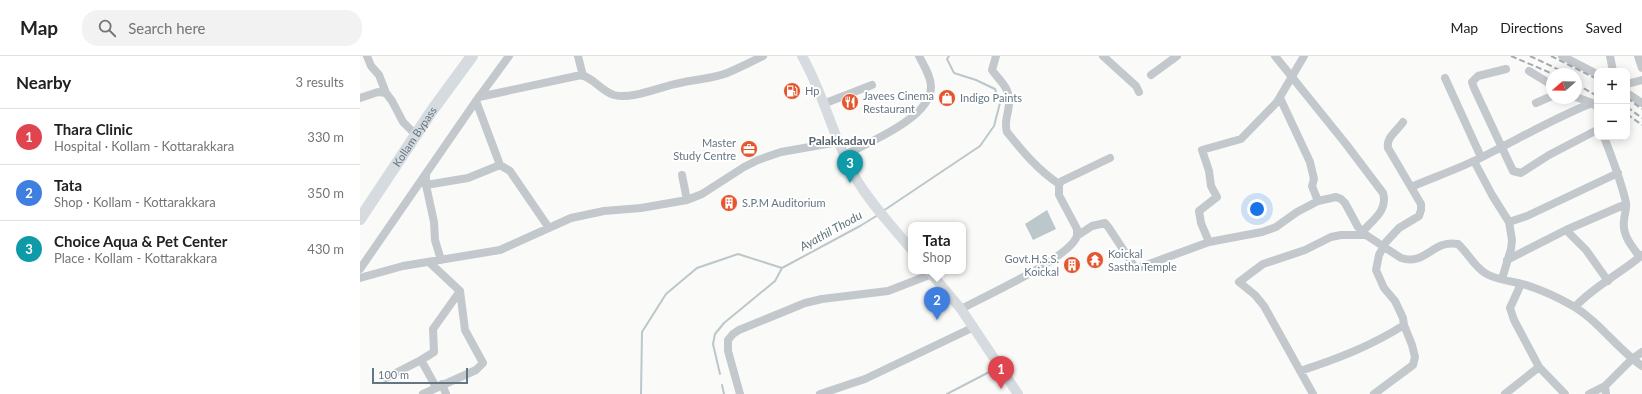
<!DOCTYPE html>
<meta charset="utf-8">
<style>
:root{--surface:#fff;--page:#f2f2f2;--text:#202124;--muted:#757577;--line:#e0e0e0;--accent:#2563eb}
body{margin:0;font-family:Lato,sans-serif;background:var(--page);color:var(--text)}
.controls{position:absolute;right:12px;top:12px;display:grid;overflow:hidden;border-radius:8px;box-shadow:0 2px 10px #0003}
.controls button{width:36px;height:36px;display:grid;place-items:center;padding:0;border:0;border-bottom:1px solid var(--line);background:var(--surface);color:var(--text);font:20px sans-serif}
.compass{position:absolute;left:1186px;top:12px;width:36px;height:36px;border-radius:50%;background:var(--surface);box-shadow:0 2px 10px #0003;rotate:250deg}
.scale{position:absolute;left:12px;bottom:10px;width:96px;box-sizing:border-box;padding-left:4px;border:2px solid #657683;border-top:0;font-size:11px;line-height:14px;white-space:nowrap;color:#657683;-webkit-text-stroke:3px #fff;paint-order:stroke}
.you{position:absolute;left:897px;top:153px;width:14px;height:14px;margin:-10px;border:3px solid #fff;border-radius:50%;background:#1a73e8;box-shadow:0 0 0 6px #1a73e833}
.badge{display:grid;place-items:center;width:26px;height:26px;border-radius:50%;background:var(--accent);color:#fff;font-size:13px;font-weight:700}
.pin{position:absolute;translate:-50% -33px;filter:drop-shadow(0 1px 2px #0008)}
.pin::after{content:'';position:absolute;top:21px;width:14px;height:12px;background:inherit;clip-path:polygon(0 0,100% 0,50% 100%)}
.popup{position:absolute;left:548px;top:166px;width:58px;height:52px;box-sizing:border-box;display:grid;place-content:center;border-radius:8px;background:var(--surface);filter:drop-shadow(0 1px 3px #0005);font-size:13px;white-space:nowrap;color:var(--muted)}
.popup b{font-size:15px;color:var(--text)}
.popup::after{content:'';position:absolute;left:50%;top:100%;margin-left:-8px;border:8px solid transparent;border-top-color:var(--surface)}
.list{margin:0;padding:0;list-style:none}
h2{display:flex;justify-content:space-between;align-items:center;height:52px;margin:0;padding:0 16px;font-size:17px}
h2 small{font-size:13px;font-weight:400;color:var(--muted)}
.list li{display:grid;grid-template-columns:26px 1fr auto;gap:12px;align-items:center;box-sizing:border-box;height:56px;padding:0 16px;border-top:1px solid var(--line)}
.list b{display:block;font-size:15px;white-space:nowrap}
.list p{margin:0;font-size:13px;white-space:nowrap;color:var(--muted)}
.list em{font-size:13px;font-style:normal;color:var(--muted)}
.icon{flex:none;width:22px;height:22px;fill:none;stroke:currentColor;stroke-width:2;stroke-linecap:round;stroke-linejoin:round}
.map{position:relative;flex:none;width:1282px;height:338px;overflow:hidden}
header{display:flex;align-items:center;gap:24px;box-sizing:border-box;height:56px;padding:0 20px;background:var(--surface);border-bottom:1px solid var(--line)}
header strong{font-size:19px}
nav{display:flex;gap:22px;margin-inline-start:auto;font-size:14px}
.search{width:280px;height:36px;background:var(--page);display:flex;align-items:center;gap:10px;box-sizing:border-box;padding:0 14px;border-radius:16px;color:var(--muted);font-size:15px}
main{display:flex}
aside{flex:1;background:var(--surface)}
.map>svg:first-child{display:block}
.water{fill:#bbc7cb}
.lines{fill:none;stroke-linecap:round;stroke-linejoin:round}
.stream{stroke:#bbc7cb;stroke-width:2}
.minor{stroke:#c3c8cc;stroke-width:8}
.major{stroke:#d6dbdf;stroke-width:10}
.highway{stroke:#d6dbdf;stroke-width:12}
.rail{stroke:#a2aab0;stroke-width:2;stroke-dasharray:6 3;stroke-linecap:butt}
.labels{text-anchor:middle;stroke-width:4;stroke-linejoin:round;paint-order:stroke}
.poi-label{font-size:11px;fill:#657683;stroke:#fff;text-anchor:start}
.street-label{font-size:11px;fill:#657683;stroke:#fff}
.neighbourhood-label{font-size:12px;font-weight:bold;fill:#57646e;stroke:#fff}
.water-label{font-size:12px;font-style:italic;fill:#60757c;stroke:#fff}
</style>
<header>
<strong>Map</strong>
<div class="search"><svg class="icon" aria-label="search" viewBox="0 0 24 24"><circle cx="10" cy="10" r="6"/><path d="M15 15l6 6"/></svg>Search here</div>
<nav><a>Map</a><a>Directions</a><a>Saved</a></nav>
</header>
<main>
<aside>
<h2>Nearby<small>3 results</small></h2>
<ul class="list">
<li><span class="badge" style="background:#e0444e">1</span><div><b>Thara Clinic</b><p>Hospital · Kollam - Kottarakkara</p></div><em>330 m</em></li>
<li><span class="badge" style="background:#3f7fe0">2</span><div><b>Tata</b><p>Shop · Kollam - Kottarakkara</p></div><em>350 m</em></li>
<li><span class="badge" style="background:#0f9aa8">3</span><div><b>Choice Aqua &amp; Pet Center</b><p>Place · Kollam - Kottarakkara</p></div><em>430 m</em></li>
</ul>
</aside>
<div class="map">
<svg width="1282" height="338" viewBox="0 0 1282 338">
<rect width="100%" height="100%" fill="#fafaf8"/>
<path class="water" d="M687,154L696,173L673,184L665,168Z"/>
<g class="lines">
<path class="stream" d="M523,155L620,90L634,70L640,47L635,33L616,24L594,17L587,3L589,0
M360,318L353,288L355,278L364,267L415,225L422,212
M362,329L364,338
M281,338L282,276L306,238L337,212L378,198L422,212L500,170L518,159
M587,338L635,313"/>
<path class="minor" d="M7,0L11,10L19,19L26,37
M218,0L223,20
M636,0L632,14C639,24 649,31 649,44C650,55 643,66 647,76C663,96 678,114 699,128
M743,0L776,30L779,36
M915,0L986,88L1023,137C1028,154 1014,163 1003,175
M1202,0L1237,18
M1250,0L1253,15
M1278,0L1282,12
M1146,13L1118,20L1112,26L1114,32L1153,115L1161,117L1189,99L1237,74
M1169,15L1192,29
M791,19L817,0
M1085,22L1121,101
M1267,28L1282,24
M1267,37L1282,47
M119,41L221,19C234,22 241,35 254,39C273,44 301,30 320,27C336,23 352,23 367,17C379,12 391,6 403,0
M1216,41L1232,47L1237,51
M0,42L18,36L26,37L32,45L43,66L56,79
M920,42L950,106L954,123L952,130L958,145
M116,45L140,109L150,115L189,172
M1176,47L1192,40
M463,48L512,29
M1244,81C1252,102 1261,124 1266,147C1267,153 1264,159 1264,165C1262,179 1272,191 1280,201
M485,99C507,87 571,62 571,31C571,20 564,10 559,0
M1114,105L1132,139L1149,166L1152,184L1151,193L1142,223
M66,118V129L74,166L75,184L81,204
M322,119L327,144
M66,129L108,122L140,109
M1051,131C1072,122 1095,114 1116,104C1155,85 1192,63 1232,47
M1149,166L1167,160L1258,117
M1206,174L1226,194L1248,225
M717,180L732,170L745,167L749,172L774,210L778,212L849,186L902,176L916,171L937,156L958,145L976,141L981,143L985,147L998,171L1006,179L1041,202C1066,210 1073,183 1098,188C1108,197 1114,210 1125,217C1137,225 1155,225 1169,230C1184,235 1199,242 1213,250C1240,266 1257,293 1282,310
M849,186L841,167L839,155L857,141L851,130L849,115L842,94L881,83L917,46L944,0
M1147,204L1206,174L1266,148
M70,207L100,235L73,273L74,296L61,304L76,331
M0,213L116,45L149,0
M0,222L43,210L140,194L211,162L244,155L281,152L327,144L342,138L384,111L398,104L421,96L478,86
M1161,228L1150,252L1154,264L1179,311L1205,338
M1215,251C1234,230 1260,218 1282,199
M601,253C623,241 710,202 717,180C717,178 717,175 717,173L699,139V128L702,125L750,102
M940,315C977,303 1011,290 1044,269
M26,322L61,304
M82,328L86,338
M63,338L116,314L123,307L105,274L100,235
M380,338L368,295V284L373,278L379,274L445,247L462,243L528,235L572,218
M460,338L505,323L614,271
M953,338L904,250L895,239L879,226L903,208L945,194L971,181L981,179H1006
M1014,338L1053,309L1055,301L1052,289L1044,269L1043,262L1035,245L1024,232L1016,214L1019,199L1026,186L1039,172L1059,160L1061,154V148L1028,92C1026,81 1037,75 1043,66
M1145,338L1179,311
M1229,338L1245,330
M1246,338L1245,330L1272,303L1282,296"/>
<path class="major" d="M442,0C464,38 473,82 495,121C510,147 532,170 551,193
M569,215L601,253L658,338"/>
<path class="highway" id="s1" d="M0,163L71,56L112,0"/>
<path class="rail" d="M1151,0L1193,18
M1170,0L1208,18
M1191,0L1237,23
M1216,28L1237,40
M1267,42L1282,53
M1267,51L1282,62
M1267,58L1282,69"/>
</g>
<defs>
<g id="fuel-disc" transform="scale(0.9)"><circle r="9.5" fill="#e4572e" stroke="#fff"/><path d="M-5.5-6h7V0h2V4h1.3V-2.5L3-4.5l.8-.8L6-3V5H2.5V1h-1V6h-7ZM-4.2-4.7v3.2H.2V-4.7Z" fill="#fff"/></g>
<g id="shop-disc" transform="scale(0.9)"><circle r="9.5" fill="#e4572e" stroke="#fff"/><path d="M-5-2.5h2.3a2.7 3.5 0 0 1 5.4 0H5L5.5 6h-11ZM-1.5-2.5h3a1.5 2.3 0 0 0-3 0Z" fill="#fff"/></g>
<g id="restaurant-disc" transform="scale(0.9)"><circle r="9.5" fill="#e4572e" stroke="#fff"/><path d="M-5-6h1v4h1v-4h1v4h1v-4h1v5L-1.5 .5V6h-2V.5L-5-1ZM5-6V6H3V1.5H1.5Q1.5-4 5-6Z" fill="#fff"/></g>
<g id="office-disc" transform="scale(0.9)"><circle r="9.5" fill="#e4572e" stroke="#fff"/><path d="M-6-3h4V-5.5h4V-3h4V5H-6ZM-1-4.5V-3h2v-1.5ZM-6 0V1H6V0Z" fill="#fff"/></g>
<g id="building-disc" transform="scale(0.9)"><circle r="9.5" fill="#e4572e" stroke="#fff"/><path d="M-4-6H4V6H1V3H-1V6H-4ZM-2.5-4.3h1.7v1.8h-1.7ZM.8-4.3h1.7v1.8H.8ZM-2.5-1h1.7V.8h-1.7ZM.8-1h1.7V.8H.8Z" fill="#fff"/></g>
<g id="temple-disc" transform="scale(0.9)"><circle r="9.5" fill="#e4572e" stroke="#fff"/><path d="M0-6L5-2H3V0L6.5 2.5H4V6H1.5V3h-3V6H-4V2.5H-6.5L-3 0V-2H-5Z" fill="#fff"/></g>
</defs>
<g fill-rule="evenodd">
<use href="#fuel-disc" x="432" y="35"/>
<use href="#shop-disc" x="587" y="42"/>
<use href="#restaurant-disc" x="490" y="46"/>
<use href="#office-disc" x="389" y="93"/>
<use href="#building-disc" x="369" y="147"/>
<use href="#temple-disc" x="735" y="204"/>
<use href="#building-disc" x="712" y="209"/>
</g>
<g class="labels">
<g class="poi-label">
<text x="445" y="39">Hp</text>
<text x="503" y="44">Javees Cinema<tspan x="503" dy="13">Restaurant</tspan></text>
<text x="600" y="46">Indigo Paints</text>
<text x="376" y="91" text-anchor="end">Master<tspan x="376" dy="13">Study Centre</tspan></text>
<text x="382" y="151">S.P.M Auditorium</text>
<text x="748" y="202">Koickal<tspan x="748" dy="13">Sastha Temple</tspan></text>
<text x="699" y="207" text-anchor="end">Govt.H.S.S.<tspan x="699" dy="13">Koickal</tspan></text>
</g>
<g class="street-label">
<text dy="4" stroke="none"><textPath href="#s1" startOffset="99">Kollam Bypass</textPath></text>
</g>
<g class="neighbourhood-label">
<text x="482" y="89">Palakkadavu</text>
</g>
<g class="water-label">
<text transform="translate(471 175) rotate(-29)" y="4">Ayathil Thodu</text>
</g>
</g>
</svg>
<div class="controls">
<button>+</button>
<button>−</button>
</div>
<svg class="compass" viewBox="-18 -18 36 36"><path d="M0-13l5 13h-10z" fill="#e53935"/><path d="M0 13l5-13h-10z" fill="#757577"/></svg>
<div class="scale">100 m</div>
<div class="you"></div>
<div class="pin badge" style="left:641px;top:333px;background:#e0444e">1</div>
<div class="pin badge" style="left:577px;top:264px;background:#3f7fe0">2</div>
<div class="popup"><b>Tata</b>Shop</div>
<div class="pin badge" style="left:490px;top:127px;background:#0f9aa8">3</div>
</div>
</main>
